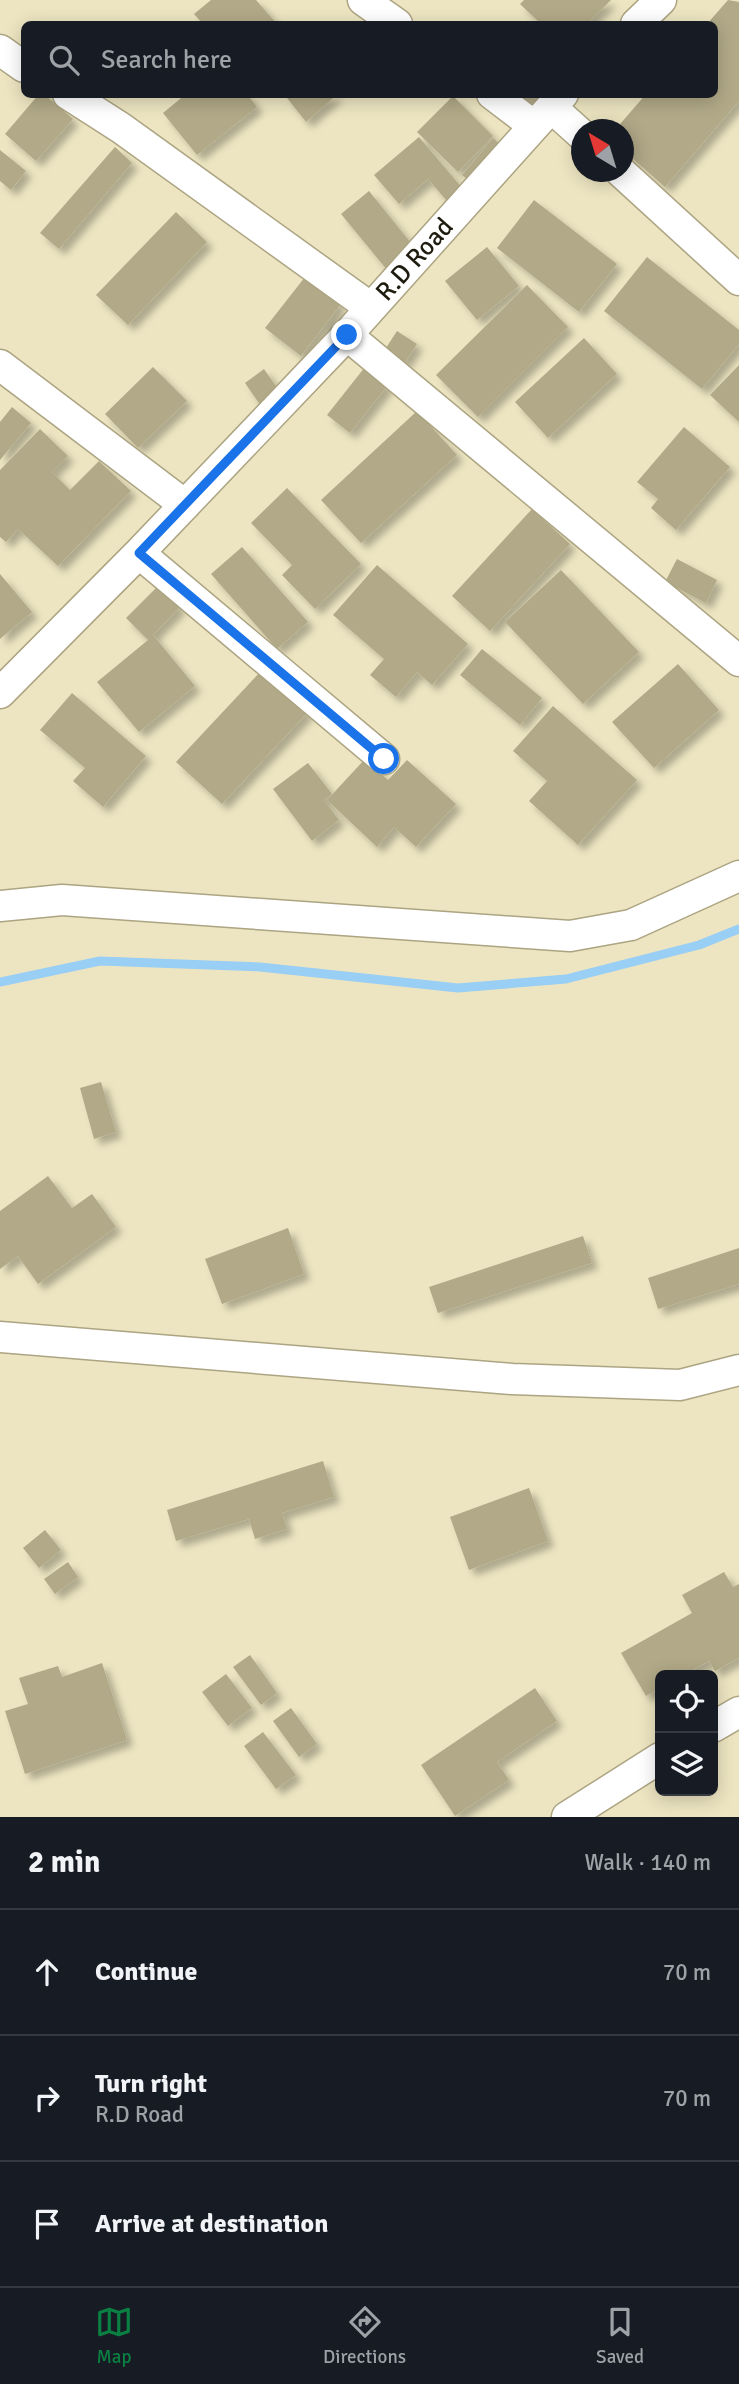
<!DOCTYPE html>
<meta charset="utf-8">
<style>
:root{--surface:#171b24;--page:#20242c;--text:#f1f3f6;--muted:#9ea1a6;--line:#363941;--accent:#0b8043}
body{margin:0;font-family:Signika,sans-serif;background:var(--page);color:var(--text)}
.controls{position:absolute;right:21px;bottom:21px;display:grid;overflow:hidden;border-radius:10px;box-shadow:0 4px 18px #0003}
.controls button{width:63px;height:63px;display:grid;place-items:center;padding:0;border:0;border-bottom:2px solid var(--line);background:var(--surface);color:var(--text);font:35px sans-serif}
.compass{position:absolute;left:571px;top:119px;width:63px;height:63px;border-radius:50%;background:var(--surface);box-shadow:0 4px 18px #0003;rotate:322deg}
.stop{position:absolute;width:21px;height:21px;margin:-16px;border:5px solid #1a73e8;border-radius:50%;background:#fff}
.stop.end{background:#1a73e8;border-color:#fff;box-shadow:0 2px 7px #0008}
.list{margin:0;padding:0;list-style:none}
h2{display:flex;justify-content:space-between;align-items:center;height:91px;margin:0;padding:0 28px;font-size:30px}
h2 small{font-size:23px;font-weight:400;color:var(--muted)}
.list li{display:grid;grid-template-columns:46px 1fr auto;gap:21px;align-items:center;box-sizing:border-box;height:126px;padding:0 28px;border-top:2px solid var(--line)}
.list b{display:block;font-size:26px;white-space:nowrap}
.list p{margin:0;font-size:23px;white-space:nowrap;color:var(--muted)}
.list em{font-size:23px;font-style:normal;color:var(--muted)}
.icon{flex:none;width:38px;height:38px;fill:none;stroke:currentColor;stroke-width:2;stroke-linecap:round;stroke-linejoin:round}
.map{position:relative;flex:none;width:739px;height:1817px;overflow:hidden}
.search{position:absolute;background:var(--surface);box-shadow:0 4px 18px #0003;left:21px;right:21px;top:21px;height:77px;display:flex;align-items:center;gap:18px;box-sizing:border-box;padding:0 24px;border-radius:10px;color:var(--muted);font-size:26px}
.sheet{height:469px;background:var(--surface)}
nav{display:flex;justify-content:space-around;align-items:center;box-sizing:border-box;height:98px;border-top:2px solid var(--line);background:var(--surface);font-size:19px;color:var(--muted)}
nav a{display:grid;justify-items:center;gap:4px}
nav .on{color:var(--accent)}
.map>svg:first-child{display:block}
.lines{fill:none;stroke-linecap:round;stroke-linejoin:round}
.stream{stroke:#99cef5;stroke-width:9}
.building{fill:#b1a987;filter:url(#shadow)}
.minor-casing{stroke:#aca482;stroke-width:33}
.minor{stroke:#fff;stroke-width:30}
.route{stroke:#1a73e8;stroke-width:9}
.labels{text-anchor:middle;stroke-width:7;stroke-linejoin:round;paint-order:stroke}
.street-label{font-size:26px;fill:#1f1c0f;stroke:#fff}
</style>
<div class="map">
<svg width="739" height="1817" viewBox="0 0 739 1817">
<defs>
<filter id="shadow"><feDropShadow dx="6" dy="6" stdDeviation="3.5" flood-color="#0004"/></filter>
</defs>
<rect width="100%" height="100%" fill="#ede5c1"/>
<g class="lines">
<path class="stream" d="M0,982L100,961L260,967L458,988L566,979L699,945L739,929"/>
</g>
<path class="building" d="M211,0H256L277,24H203L194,14Z
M524,0H611L587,24H541L520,4Z
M728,0L739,2V101L665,187L624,151V130H615L646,94H714V24H707Z
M39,94H44L73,119L36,161L5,134Z
M186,94H247L257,107L197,155L163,113Z
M284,94H338L306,122Z
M516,94H551L531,112Z
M453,96L493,136L458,172L417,132Z
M419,137L463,189L447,201L428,179L399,204L374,175Z
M493,138L508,151L477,187L462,175Z
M115,147L132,163L59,249L40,233Z
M0,150L26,171L11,190L0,181Z
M369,191L415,248L388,271L341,214Z
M534,200L617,264L579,312L497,248Z
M176,212L207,242L128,325L96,295Z
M487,247L519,286L477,320L445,281Z
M647,257L739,330V344L702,389L604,311Z
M305,277L341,304L301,356L265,328Z
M527,285L568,327L478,417L436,375Z
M397,331L417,344L404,364L384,351Z
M584,338L617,374L548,438L515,402Z
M739,365V422L710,395Z
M153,367L187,401L138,448L105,414Z
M365,367L388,385L350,433L327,415Z
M264,369L280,392L261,406L245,383Z
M12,407L31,423L0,460V422Z
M417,411L457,455L361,543L321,500Z
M684,427L730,467L676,530L651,508L658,499L637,482Z
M40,429L68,456L52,472L70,490L99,461L131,491L58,566L18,529L6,542L0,537V470Z
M287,488L361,564L315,609L282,575L292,565L251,523Z
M532,509L570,544L490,631L452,596Z
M242,547L308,622L277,649L211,574Z
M677,559L717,580L706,603L665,582Z
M377,565L468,644L432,685L417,672L396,697L370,675L384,659L333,615Z
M561,570L639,652L583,704L505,622Z
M0,574L32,612L0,639Z
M159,585L180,607L153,635L195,686L139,732L97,682L148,640L126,618Z
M482,649L542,698L520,725L460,675Z
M678,664L719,710L654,768L612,722Z
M262,670L308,712L222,804L176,762Z
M72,693L146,756L103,807L73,781L85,768L40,730Z
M553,706L637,780L578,845L529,801L547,781L513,751Z
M365,759L388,780L407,760L456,804L416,847L394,827L377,847L327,800Z
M308,763L332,794L324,800L339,820L312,841L273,789Z
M101,1082L116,1132L94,1139L80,1088Z
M48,1176L72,1208L92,1194L116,1227L38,1284L18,1256L0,1269V1211Z
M288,1228L304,1274L222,1304L205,1259Z
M583,1236L592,1263L438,1313L429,1287Z
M739,1248V1284L658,1309L648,1278Z
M323,1461L334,1497L282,1513L287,1529L255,1539L249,1519L176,1541L167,1510Z
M529,1488L548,1541L469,1570L450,1517Z
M45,1530L61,1550L39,1568L23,1548Z
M68,1562L78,1577L55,1594L44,1579Z
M724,1572L733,1587L739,1584V1658L715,1671L709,1661L683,1675H660V1688L646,1696L621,1653L692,1613L682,1595Z
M250,1655L277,1693L261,1705L233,1667Z
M102,1663L127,1740L25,1774L5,1711L28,1704L19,1678L58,1666L62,1677Z
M226,1674L252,1708L228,1726L202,1692Z
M535,1688L557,1721L497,1762L509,1780L455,1816L421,1765Z
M291,1708L317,1744L299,1757L273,1721Z
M263,1732L296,1775L276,1789L244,1746Z"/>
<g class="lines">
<g class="minor-casing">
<path id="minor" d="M363,0L397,24
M636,24L661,0
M0,50L24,67
M68,94L121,128L371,308
M492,94L534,126
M551,107L582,135
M621,172L739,280
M347,335L739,661
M0,365L185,505
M139,553L384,759
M0,693L139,553L347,335L563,94
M0,906L62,900L570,936L631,925L739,876
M0,1337L512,1379L680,1385L739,1370
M713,1727L739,1712
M567,1817L660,1758"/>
</g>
<use href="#minor" class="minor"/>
</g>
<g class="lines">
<path class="route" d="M347,335L139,553L384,759"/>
</g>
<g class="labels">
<g class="street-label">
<text transform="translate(414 259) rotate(-48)" y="9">R.D Road</text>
</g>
</g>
</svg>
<div class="controls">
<button><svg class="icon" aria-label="locate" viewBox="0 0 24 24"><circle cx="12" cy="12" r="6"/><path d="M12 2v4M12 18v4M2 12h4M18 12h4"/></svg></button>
<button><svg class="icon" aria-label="layers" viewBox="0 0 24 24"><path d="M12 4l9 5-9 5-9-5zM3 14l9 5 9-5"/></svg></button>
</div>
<svg class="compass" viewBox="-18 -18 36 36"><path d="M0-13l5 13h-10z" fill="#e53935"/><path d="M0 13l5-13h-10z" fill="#9ea1a6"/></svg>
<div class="stop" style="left:384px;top:759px"></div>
<div class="stop end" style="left:347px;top:335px"></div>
<div class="search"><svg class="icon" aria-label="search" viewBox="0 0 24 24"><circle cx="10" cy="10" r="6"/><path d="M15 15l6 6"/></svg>Search here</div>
</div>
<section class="sheet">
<h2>2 min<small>Walk · 140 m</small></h2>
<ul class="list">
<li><svg class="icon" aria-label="ahead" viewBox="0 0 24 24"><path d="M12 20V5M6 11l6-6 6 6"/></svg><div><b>Continue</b></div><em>70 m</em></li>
<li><svg class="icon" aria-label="right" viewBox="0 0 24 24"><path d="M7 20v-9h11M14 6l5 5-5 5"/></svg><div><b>Turn right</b><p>R.D Road</p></div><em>70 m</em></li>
<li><svg class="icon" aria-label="arrive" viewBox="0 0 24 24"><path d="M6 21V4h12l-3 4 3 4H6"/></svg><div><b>Arrive at destination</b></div></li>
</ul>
</section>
<nav>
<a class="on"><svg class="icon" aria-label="map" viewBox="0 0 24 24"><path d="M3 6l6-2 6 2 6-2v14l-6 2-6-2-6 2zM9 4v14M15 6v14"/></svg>Map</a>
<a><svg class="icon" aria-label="directions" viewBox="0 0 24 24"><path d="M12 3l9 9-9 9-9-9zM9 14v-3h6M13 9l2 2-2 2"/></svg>Directions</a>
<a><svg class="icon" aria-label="saved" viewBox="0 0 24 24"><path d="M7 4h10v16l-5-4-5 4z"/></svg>Saved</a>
</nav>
